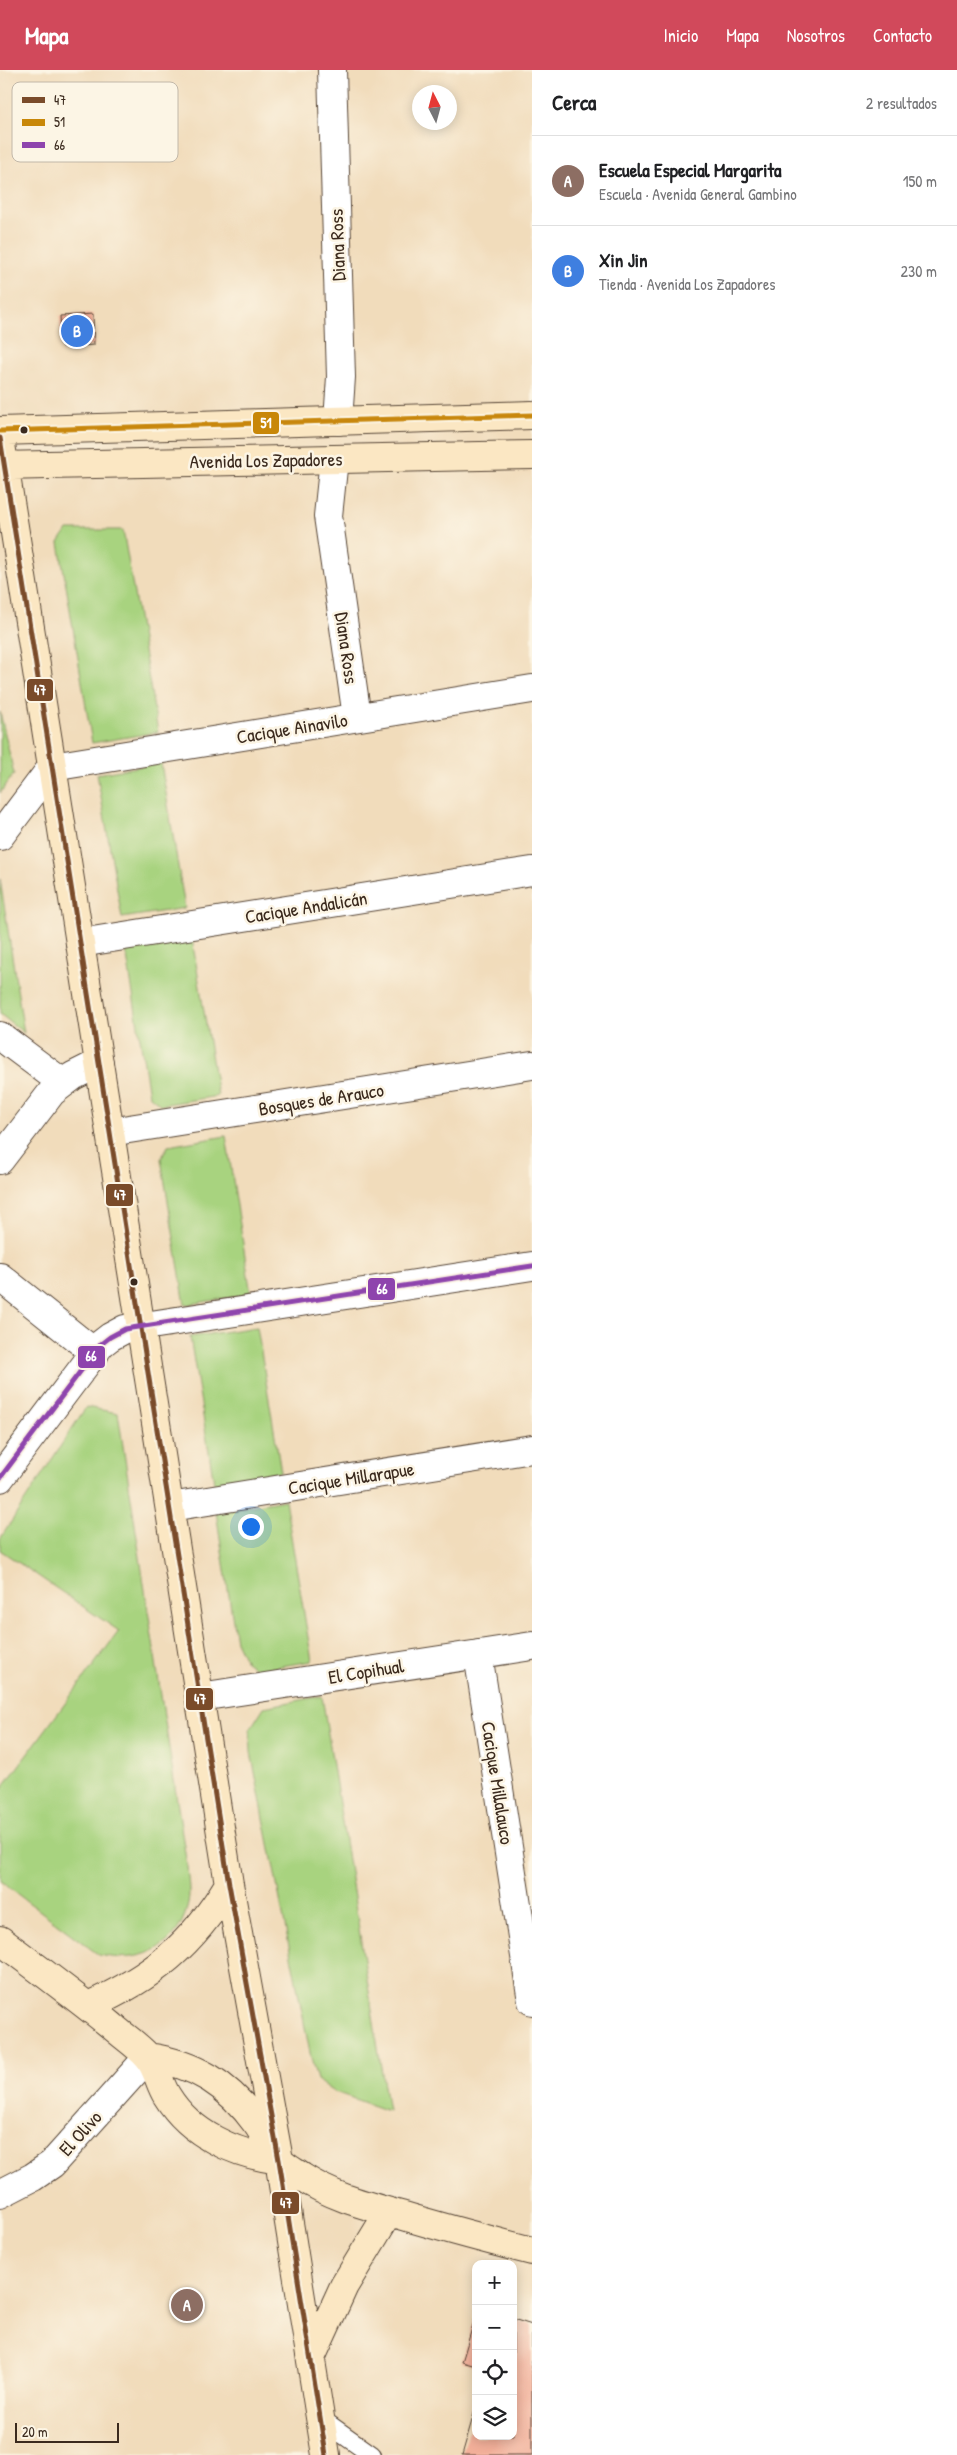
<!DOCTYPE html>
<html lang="es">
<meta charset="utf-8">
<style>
:root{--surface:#fff;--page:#f6f6f6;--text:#202124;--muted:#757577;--line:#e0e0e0;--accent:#d1495b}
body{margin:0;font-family:"Patrick Hand",sans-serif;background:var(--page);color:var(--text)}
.controls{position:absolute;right:15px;bottom:15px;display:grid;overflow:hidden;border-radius:10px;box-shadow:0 2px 12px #0003}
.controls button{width:45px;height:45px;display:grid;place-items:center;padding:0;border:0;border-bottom:1px solid var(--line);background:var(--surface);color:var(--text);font:25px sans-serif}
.compass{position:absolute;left:412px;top:15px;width:45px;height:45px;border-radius:50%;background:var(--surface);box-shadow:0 2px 12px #0003;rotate:354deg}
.scale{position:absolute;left:15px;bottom:12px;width:104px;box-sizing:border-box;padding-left:5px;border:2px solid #3b2a1e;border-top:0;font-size:14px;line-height:18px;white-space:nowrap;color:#3b2a1e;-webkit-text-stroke:4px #fcf5e5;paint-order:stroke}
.you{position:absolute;left:250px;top:1456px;width:18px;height:18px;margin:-12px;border:4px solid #fff;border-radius:50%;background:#1a73e8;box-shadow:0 0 0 8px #1a73e833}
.badge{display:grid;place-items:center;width:32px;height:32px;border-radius:50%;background:var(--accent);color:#fff;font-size:16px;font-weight:700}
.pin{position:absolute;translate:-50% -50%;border:2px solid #fff;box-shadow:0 1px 5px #0006}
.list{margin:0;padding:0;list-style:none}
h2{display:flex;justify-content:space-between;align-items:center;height:65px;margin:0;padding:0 20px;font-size:21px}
h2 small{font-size:16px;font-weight:400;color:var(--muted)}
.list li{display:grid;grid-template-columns:32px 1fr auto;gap:15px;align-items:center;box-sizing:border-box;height:90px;padding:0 20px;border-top:1px solid var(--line)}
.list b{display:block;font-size:19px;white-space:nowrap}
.list p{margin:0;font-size:16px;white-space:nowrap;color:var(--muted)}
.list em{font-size:16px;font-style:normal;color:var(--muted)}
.icon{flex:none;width:28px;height:28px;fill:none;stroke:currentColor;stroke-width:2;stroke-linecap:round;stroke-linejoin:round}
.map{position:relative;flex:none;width:532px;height:2385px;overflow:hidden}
header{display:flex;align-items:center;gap:30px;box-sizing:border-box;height:70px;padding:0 25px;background:var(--accent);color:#fff}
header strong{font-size:24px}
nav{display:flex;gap:28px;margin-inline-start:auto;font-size:18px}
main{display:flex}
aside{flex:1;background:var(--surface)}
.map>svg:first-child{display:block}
.green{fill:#a8d37f;stroke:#727e4e}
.building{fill:#f2af99}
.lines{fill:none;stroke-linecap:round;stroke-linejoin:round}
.lane-casing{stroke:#564536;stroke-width:20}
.street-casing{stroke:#564536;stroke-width:30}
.secondary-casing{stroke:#564536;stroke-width:30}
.lane{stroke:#fff;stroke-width:18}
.street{stroke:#fff;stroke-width:28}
.secondary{stroke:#fbe7c3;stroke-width:28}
.bus-1-casing{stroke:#fcf5e5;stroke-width:9}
.bus-2-casing{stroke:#fcf5e5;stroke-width:9}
.bus-3-casing{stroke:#fcf5e5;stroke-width:9}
.bus-1{stroke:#7a4b2a;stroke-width:5}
.bus-2{stroke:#c88708;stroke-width:5}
.bus-3{stroke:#8e44ad;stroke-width:5}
.bus-dot{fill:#3b2a1e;stroke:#fcf5e5;stroke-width:2}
.labels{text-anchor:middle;stroke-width:5;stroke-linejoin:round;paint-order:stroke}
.street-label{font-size:19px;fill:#3b2a1e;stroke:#fcf5e5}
.key{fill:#fcf5e5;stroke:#c2b8a9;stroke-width:1}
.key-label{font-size:14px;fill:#3b2a1e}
.line-badge{stroke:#fcf5e5;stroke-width:2}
.badge-label{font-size:14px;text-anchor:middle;font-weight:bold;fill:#fff}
</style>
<header>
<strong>Mapa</strong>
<nav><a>Inicio</a><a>Mapa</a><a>Nosotros</a><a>Contacto</a></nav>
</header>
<main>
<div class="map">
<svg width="532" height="2385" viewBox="0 0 532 2385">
<rect width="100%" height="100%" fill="#fcf5e5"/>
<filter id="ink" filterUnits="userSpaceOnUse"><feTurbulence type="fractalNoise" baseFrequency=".02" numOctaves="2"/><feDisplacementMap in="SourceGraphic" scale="10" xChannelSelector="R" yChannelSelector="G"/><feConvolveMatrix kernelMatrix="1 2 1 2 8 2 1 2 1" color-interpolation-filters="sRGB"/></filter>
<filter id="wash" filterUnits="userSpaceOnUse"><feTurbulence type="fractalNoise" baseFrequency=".0096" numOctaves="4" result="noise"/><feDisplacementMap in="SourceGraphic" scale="20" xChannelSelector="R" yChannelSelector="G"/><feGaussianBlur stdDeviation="1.12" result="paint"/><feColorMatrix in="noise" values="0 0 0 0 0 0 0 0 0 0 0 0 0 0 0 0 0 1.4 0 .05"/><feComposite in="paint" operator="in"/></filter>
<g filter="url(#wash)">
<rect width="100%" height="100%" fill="#f1dcbb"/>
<path class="green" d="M67,460H123L158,662L92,673L59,473Z
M0,642L14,704L0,723Z
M161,693L185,838L122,848L97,704Z
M0,809L24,963L0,944Z
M192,869L218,1026L161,1035L149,1025L126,880Z
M226,1066L251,1224L185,1235L161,1089L168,1076Z
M257,1257L281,1402L214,1413L190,1267Z
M86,1337L118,1343L187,1796C188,1810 191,1825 187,1838C176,1880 138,1894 99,1885L0,1811V1721L119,1561L0,1480V1469Z
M285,1430L312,1591L258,1600L246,1592L236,1571L216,1442Z
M322,1626L388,2041L335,2022L317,2010L311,1988L251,1682L250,1659L264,1637Z"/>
<g id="blocks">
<path class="building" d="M93,244L94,275L62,277L60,246Z
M475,2248H476V2296L462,2292Z
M513,2249L532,2255V2385H462L475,2340L476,2366H513Z"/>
</g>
</g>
<g filter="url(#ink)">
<use href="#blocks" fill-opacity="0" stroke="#564536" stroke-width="1"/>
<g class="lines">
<g class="lane-casing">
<path id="lane" d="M320,2348L372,2385"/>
</g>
<g class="street-casing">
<path id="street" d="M332,0L341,307L338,351
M334,389L328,446L357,647
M0,766L52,697L532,619
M80,873L532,801
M0,966L63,1013
M110,1062L532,995
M0,1090L52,1022L73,1006L99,993
M0,1207L95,1283
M0,1408L101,1274L110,1267L125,1259L532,1196
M170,1437L532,1379
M478,1584L532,1931
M200,1627L532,1576
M0,2124L33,2107L52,2094L148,1987"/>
</g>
<g class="secondary-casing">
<path id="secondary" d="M0,361L532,345
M0,368L229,1814L279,2090L326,2385
M0,396L532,385
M0,1870C37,1898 75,1926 112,1956C123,1966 137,1975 147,1986C157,1996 159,2014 167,2026C191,2065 235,2084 279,2090
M88,1936C152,1908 193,1874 229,1814
M148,1987C196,1994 228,2014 257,2054C265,2065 270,2078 278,2089C283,2096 295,2102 302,2107C334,2128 369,2136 404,2146C447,2159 489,2170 532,2181
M311,2288L344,2216L389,2142"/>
</g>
<use href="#lane" class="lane"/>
<use href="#street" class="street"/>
<use href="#secondary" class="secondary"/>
<g class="bus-1-casing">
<path id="bus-1" d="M0,368L229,1814L279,2090L326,2385"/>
</g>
<g class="bus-2-casing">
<path id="bus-2" d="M0,361L532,345"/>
</g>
<g class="bus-3-casing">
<path id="bus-3" d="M0,1408L101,1274L110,1267L125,1259L532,1196"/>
</g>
<use href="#bus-1" class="bus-1"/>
<use href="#bus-2" class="bus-2"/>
<use href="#bus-3" class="bus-3"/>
</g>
</g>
<g class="bus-dot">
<circle cx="24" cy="360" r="4.5"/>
<circle cx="134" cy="1212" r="4.5"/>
</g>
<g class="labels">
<g class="street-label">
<text transform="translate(337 175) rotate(-92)" y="7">Diana Ross</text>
<text transform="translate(266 390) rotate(-1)" y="7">Avenida Los Zapadores</text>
<text transform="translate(347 578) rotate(82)" y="7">Diana Ross</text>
<text transform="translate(292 658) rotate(-9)" y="7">Cacique Ainavilo</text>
<text transform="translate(306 837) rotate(-9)" y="7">Cacique Andalicán</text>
<text transform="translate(321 1029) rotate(-9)" y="7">Bosques de Arauco</text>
<text transform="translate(351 1408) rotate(-9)" y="7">Cacique Millarapue</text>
<text transform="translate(366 1601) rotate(-9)" y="7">El Copihual</text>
<text transform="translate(498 1713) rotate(81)" y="7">Cacique Millalauco</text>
<text transform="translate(80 2063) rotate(-48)" y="7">El Olivo</text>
</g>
</g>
<rect x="12" y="12" width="166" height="80" rx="8" class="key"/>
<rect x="22" y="27" width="23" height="6" fill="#7a4b2a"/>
<rect x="22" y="49" width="23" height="7" fill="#c88708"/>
<rect x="22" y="72" width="23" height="6" fill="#8e44ad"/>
<g class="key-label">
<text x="54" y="35">47</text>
<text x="54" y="57">51</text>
<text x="54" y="80">66</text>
</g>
<g class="line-badge">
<rect x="252" y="341" width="28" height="24" rx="5" fill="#c88708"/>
<rect x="26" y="608" width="28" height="24" rx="5" fill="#7a4b2a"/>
<rect x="105" y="1113" width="29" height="24" rx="5" fill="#7a4b2a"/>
<rect x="367" y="1207" width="29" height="24" rx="5" fill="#8e44ad"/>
<rect x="77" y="1275" width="29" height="24" rx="5" fill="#8e44ad"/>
<rect x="185" y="1617" width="29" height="24" rx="5" fill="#7a4b2a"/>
<rect x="271" y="2121" width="29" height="24" rx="5" fill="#7a4b2a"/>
</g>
<g class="badge-label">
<text x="266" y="358">51</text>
<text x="40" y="625">47</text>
<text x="120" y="1130">47</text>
<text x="382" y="1224">66</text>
<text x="91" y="1291">66</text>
<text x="200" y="1634">47</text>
<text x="286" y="2138">47</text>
</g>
</svg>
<div class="controls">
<button>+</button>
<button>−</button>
<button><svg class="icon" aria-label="locate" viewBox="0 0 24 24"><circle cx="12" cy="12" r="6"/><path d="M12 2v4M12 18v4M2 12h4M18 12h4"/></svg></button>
<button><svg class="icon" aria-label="layers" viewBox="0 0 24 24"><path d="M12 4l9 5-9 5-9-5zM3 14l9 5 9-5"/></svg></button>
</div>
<svg class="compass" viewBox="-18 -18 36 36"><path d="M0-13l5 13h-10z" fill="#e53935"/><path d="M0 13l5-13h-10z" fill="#757577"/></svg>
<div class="scale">20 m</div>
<div class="you"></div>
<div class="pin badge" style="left:187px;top:2235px;background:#8d6e63">A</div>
<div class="pin badge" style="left:77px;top:261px;background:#3f7fe0">B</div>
</div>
<aside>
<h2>Cerca<small>2 resultados</small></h2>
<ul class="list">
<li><span class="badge" style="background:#8d6e63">A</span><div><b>Escuela Especial Margarita</b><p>Escuela · Avenida General Gambino</p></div><em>150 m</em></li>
<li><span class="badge" style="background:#3f7fe0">B</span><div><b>Xin Jin</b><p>Tienda · Avenida Los Zapadores</p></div><em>230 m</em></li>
</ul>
</aside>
</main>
